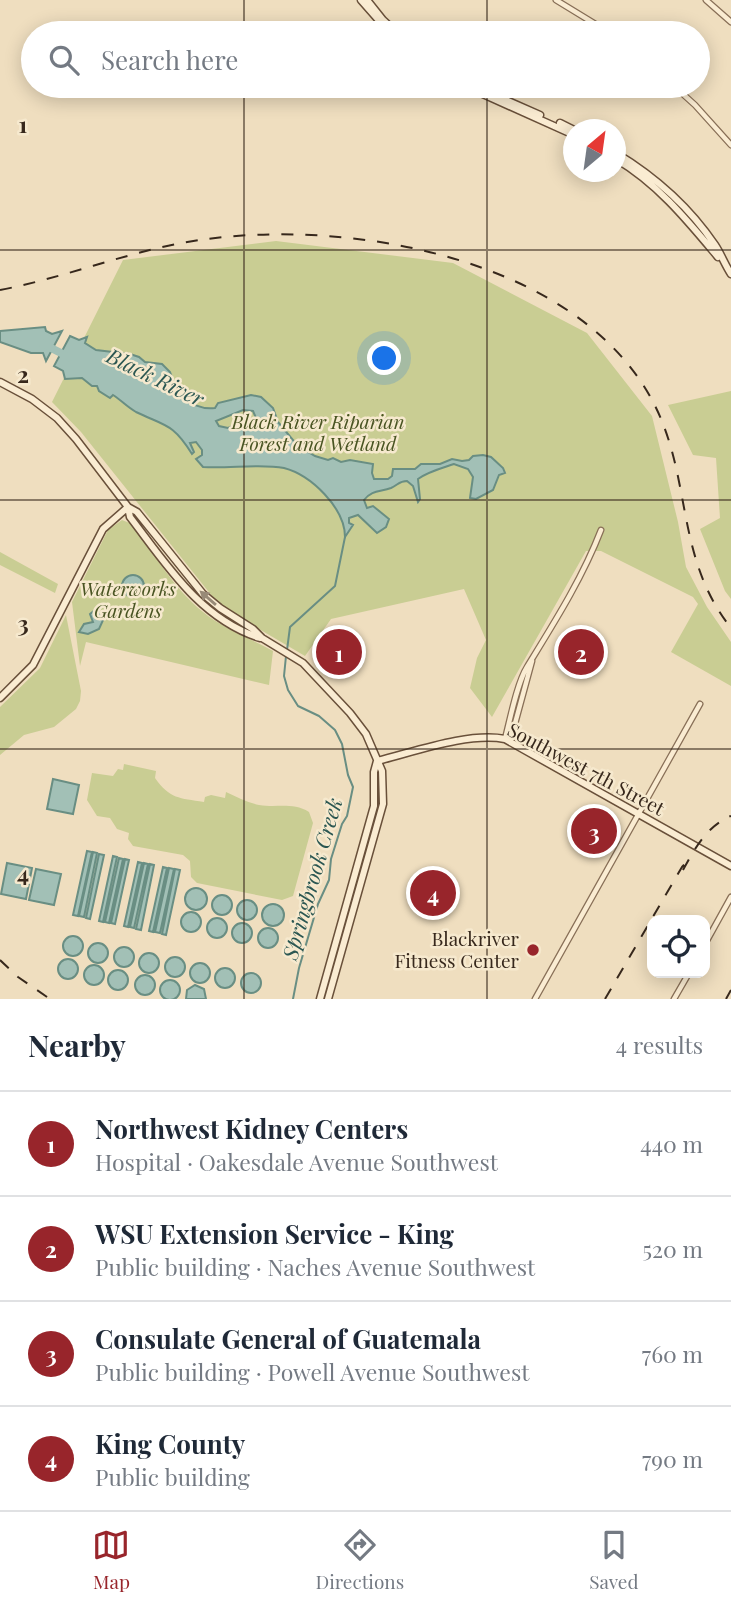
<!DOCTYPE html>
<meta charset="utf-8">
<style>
:root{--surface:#fff;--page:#f2f2f3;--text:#1f2937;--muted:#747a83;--line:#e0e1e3;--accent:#98252b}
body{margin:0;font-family:"Playfair Display",serif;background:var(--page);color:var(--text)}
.controls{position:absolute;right:21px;bottom:21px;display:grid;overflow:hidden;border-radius:14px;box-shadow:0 4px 18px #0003}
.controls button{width:63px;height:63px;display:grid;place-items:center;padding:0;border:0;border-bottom:2px solid var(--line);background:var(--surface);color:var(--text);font:35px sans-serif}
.compass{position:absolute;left:563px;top:119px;width:63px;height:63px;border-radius:50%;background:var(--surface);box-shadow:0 4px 18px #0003;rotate:29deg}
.you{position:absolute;left:385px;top:359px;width:24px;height:24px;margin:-18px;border:5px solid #fff;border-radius:50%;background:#1a73e8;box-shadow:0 0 0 10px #1a73e833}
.badge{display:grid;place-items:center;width:46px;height:46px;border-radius:50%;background:var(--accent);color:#fff;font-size:23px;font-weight:700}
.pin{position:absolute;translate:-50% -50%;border:4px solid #fff;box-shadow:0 2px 7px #0006}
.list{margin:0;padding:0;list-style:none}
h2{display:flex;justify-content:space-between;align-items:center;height:91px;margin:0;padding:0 28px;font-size:30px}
h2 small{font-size:23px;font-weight:400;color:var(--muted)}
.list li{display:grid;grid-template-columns:46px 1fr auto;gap:21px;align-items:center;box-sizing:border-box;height:105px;padding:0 28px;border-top:2px solid var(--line)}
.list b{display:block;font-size:26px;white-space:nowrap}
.list p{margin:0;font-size:23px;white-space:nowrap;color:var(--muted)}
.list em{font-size:23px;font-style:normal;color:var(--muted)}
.icon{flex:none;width:38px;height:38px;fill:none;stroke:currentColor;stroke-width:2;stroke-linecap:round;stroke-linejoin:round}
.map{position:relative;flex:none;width:731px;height:999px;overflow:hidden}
.search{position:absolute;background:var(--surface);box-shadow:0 4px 18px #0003;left:21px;right:21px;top:21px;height:77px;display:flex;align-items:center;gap:18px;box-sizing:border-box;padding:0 24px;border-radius:38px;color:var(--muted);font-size:26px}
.sheet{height:511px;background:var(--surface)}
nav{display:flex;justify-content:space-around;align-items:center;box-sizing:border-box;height:98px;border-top:2px solid var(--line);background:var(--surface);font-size:19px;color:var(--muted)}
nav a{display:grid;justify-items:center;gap:4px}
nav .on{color:var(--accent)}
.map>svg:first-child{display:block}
.green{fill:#c9cd93}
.water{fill:#a2c0b6;stroke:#698e83;stroke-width:2;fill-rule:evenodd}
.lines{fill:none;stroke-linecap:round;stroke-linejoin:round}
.stream{stroke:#698e83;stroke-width:2}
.river{stroke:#a2c0b6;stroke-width:8}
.street-casing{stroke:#886f57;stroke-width:7}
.secondary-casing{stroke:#69503a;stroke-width:9}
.street{stroke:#faecd2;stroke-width:4.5}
.secondary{stroke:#faecd2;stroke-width:6}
.rail{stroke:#37281c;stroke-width:2;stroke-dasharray:12 12;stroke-linecap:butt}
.oneway{fill:#988a77}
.grid{fill:none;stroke:#37281c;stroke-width:2;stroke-opacity:0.55}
.poi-dot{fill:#98252b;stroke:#f6e9ce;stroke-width:2.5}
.labels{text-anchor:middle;stroke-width:5;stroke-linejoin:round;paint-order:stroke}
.park-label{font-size:19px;font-style:italic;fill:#495422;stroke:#f6e9ce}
.street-label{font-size:19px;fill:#37281c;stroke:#f6e9ce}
.poi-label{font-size:19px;fill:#37281c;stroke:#f6e9ce;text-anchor:end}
.water-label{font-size:21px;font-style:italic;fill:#2b5752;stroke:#f6e9ce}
.grid-label{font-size:23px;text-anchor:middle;font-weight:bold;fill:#37281c;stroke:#f6e9ce;stroke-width:5;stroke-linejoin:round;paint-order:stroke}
</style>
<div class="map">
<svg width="731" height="999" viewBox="0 0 731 999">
<rect width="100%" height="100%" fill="#efdebf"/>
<path class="green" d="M276,241L453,263L587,333L652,416L678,522L686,567L707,607L731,642V686L671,652L698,604L693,597L601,551H586L492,717L470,688L477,658L486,640L464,589L331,619L305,656L220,606L81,432L52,402L123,260Z
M731,391V599L725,591L700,529L720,518L716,458L693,455L668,405Z
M122,520L132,524C154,553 174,589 203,612C224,629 250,638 273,651L269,685L86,642L80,666L72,602L108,530Z
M0,552L58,584L55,593L0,565Z
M66,615L81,691L80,701L76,709L54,727L24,735L0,755V707L40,668Z
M124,764L156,771L155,778C170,799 179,798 204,802L205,797L211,795L225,798L226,792C237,797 248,803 259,805C277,808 293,802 309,812L313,823L293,896L282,900L197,883L191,877L190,861L183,855L133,846L128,839L129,833L117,829L110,818L97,816L87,800L92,773L113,776L118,769L123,770Z"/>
<path class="water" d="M45,327L46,331L52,334L62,331L46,361L43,353H31L0,342V331Z
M70,336L79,340L87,337L85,343L96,350L130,354L139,357L145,362L162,364L170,372L179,396C190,403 201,410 215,408L218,403L251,395L261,397L273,408L278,422L297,445L315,456L328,460L333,458L341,462L350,460L373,464L372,473L374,479H388L392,476L393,469H415L421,464H440L452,459L462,461L469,460L473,456L483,455L491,457L503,468L505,473L499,475L493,490L476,499L470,498L473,477L468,469L454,464C442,468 427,472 418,479L420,499L418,502L413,486L407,481C399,481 398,485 391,488C380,492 372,490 364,500L367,508L373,506L389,519L386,527L377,533L358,515L349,518V523L353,525L345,537C345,508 311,475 284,468C260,463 228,469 203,467L196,459L202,455V450L196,442L190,443L194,452L192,454C173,423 165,426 136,412C127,407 121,400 113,395L110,398L99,391L97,386H92L82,378L65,379L63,371L54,366ZM243,410L253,411L256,418L260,421L257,428H246L240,423L228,428L219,426L216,421Z
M122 586a11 11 0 1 1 22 0a11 11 0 1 1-22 0Z
M95,610L103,614L104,618L99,629L88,634L79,632L84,624L93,622L90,614Z
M53,779L79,785L73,814L47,809Z
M87,851L92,852L78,916L73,915Z
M93,852L97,853L84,917L79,916Z
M99,854L104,855L90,919L86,918Z
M113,856L117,857L103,922L99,921Z
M119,858L123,859L109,923L105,922Z
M125,859L129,860L115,924L111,923Z
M138,862L142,863L128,927L124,926Z
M7,863L32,868L26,899L1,894Z
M144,863L148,864L134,928L130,927Z
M150,864L154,865L141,930L136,929Z
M163,867L167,868L153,932L149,931Z
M169,868L174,869L160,933L155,932Z
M36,869L61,874L54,905L29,900Z
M175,869L180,870L166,935L162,934Z
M185 899a11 11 0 1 1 22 0a11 11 0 1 1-22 0Z
M212 905a10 10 0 1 1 20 0a10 10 0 1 1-20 0Z
M237 910a10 10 0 1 1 20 0a10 10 0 1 1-20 0Z
M262 915a11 11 0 1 1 22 0a11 11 0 1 1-22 0Z
M181 922a10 10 0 1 1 20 0a10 10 0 1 1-20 0Z
M207 928a10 10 0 1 1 20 0a10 10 0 1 1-20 0Z
M232 933a10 10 0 1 1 20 0a10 10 0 1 1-20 0Z
M258 938a10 10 0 1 1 20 0a10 10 0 1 1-20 0Z
M63 946a10 10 0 1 1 20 0a10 10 0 1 1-20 0Z
M88 953a10 10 0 1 1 20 0a10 10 0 1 1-20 0Z
M114 957a10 10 0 1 1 20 0a10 10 0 1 1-20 0Z
M139 963a10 10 0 1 1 20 0a10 10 0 1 1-20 0Z
M165 967a10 10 0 1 1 20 0a10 10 0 1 1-20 0Z
M58 969a10 10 0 1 1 20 0a10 10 0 1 1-20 0Z
M190 973a10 10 0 1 1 20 0a10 10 0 1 1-20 0Z
M84 975a10 10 0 1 1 20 0a10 10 0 1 1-20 0Z
M215 978a10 10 0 1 1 20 0a10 10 0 1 1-20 0Z
M108 980a10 10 0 1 1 20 0a10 10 0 1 1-20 0Z
M241 983a10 10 0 1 1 20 0a10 10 0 1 1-20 0Z
M135 985a10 10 0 1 1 20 0a10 10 0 1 1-20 0Z
M160 990a10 10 0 1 1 20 0a10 10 0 1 1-20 0Z
M195,985L204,989L206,999H186L187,990Z"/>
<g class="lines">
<path class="stream" d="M287,650L290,627L335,586L345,537
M286,656L284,676L288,690L298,706L319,716L335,730L342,744L348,775L353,787L347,816L342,824L331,859L329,880L318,904L299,968L293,999"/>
<path class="river" d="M43,344L69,357"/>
<g class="street-casing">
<path id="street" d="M556,0L610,33
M706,0L731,22
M674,86L695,105L731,145
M505,739C510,720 517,683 527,667C554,623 582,579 601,530
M510,742L532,661
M705,944L731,897
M535,999L700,704
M674,999L689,973"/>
</g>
<g class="secondary-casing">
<path id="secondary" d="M361,0L390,33
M367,0L383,20L397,33
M465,86L574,135
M492,94L540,115
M560,123L574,130
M616,153C654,176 690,208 715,245C721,254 725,265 731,274
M616,159C658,184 687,220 718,257
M0,382L32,399L57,418L76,439L128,507L130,517C166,564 200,619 260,638
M128,507L137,512L203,594L220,608L253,629L262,638L303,663L350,713L366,734L382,771L383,804L328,999
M0,698L33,665L103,529L128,507
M377,761C414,752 468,732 505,739L731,866
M320,999L374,806V772L377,761"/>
</g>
<use href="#street" class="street"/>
<use href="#secondary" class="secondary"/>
<path class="rail" d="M0,290C68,277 131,250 200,240C347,218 575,257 652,400C693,476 674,556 731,628
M683,870C695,848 707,826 731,816
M0,960L18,977L50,999
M605,999L682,867L688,860
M726,999L731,990"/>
</g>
<defs><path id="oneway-solid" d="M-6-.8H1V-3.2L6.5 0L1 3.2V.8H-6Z" transform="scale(1.75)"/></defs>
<use class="oneway" href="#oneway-solid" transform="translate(208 598) rotate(-139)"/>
<path class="grid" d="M244,0V33M487,0V33M244,86V999M487,86V999M0,250H731M0,500H731M0,749H731"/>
<circle class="poi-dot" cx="533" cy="950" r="7"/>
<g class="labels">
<g class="park-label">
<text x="318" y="429">Black River Riparian<tspan x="318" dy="22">Forest and Wetland</tspan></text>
<text x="128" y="596">Waterworks<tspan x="128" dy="22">Gardens</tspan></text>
</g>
<g class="street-label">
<text transform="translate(586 769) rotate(28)" y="7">Southwest 7th Street</text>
</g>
<g class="poi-label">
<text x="519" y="946">Blackriver<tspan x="519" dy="22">Fitness Center</tspan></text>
</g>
<g class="water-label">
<text transform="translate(155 378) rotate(26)" y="7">Black River</text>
<text transform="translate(313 879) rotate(-74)" y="7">Springbrook Creek</text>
</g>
</g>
<g class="grid-label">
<text x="23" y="133">1</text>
<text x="23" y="383">2</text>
<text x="23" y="632">3</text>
<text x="23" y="882">4</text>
</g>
</svg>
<div class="controls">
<button><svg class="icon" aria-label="locate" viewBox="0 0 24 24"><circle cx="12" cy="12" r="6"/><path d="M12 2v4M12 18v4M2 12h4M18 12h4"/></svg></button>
</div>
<svg class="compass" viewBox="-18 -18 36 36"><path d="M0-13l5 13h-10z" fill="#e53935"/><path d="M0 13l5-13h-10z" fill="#747a83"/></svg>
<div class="you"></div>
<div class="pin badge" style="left:339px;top:652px">1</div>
<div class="pin badge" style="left:581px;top:652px">2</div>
<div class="pin badge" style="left:594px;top:831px">3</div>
<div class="pin badge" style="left:433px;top:893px">4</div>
<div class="search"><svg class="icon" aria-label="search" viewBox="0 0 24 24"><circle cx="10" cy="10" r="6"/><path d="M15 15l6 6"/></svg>Search here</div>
</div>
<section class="sheet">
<h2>Nearby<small>4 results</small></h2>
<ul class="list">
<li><span class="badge">1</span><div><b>Northwest Kidney Centers</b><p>Hospital · Oakesdale Avenue Southwest</p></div><em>440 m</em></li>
<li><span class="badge">2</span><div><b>WSU Extension Service - King</b><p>Public building · Naches Avenue Southwest</p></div><em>520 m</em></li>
<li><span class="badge">3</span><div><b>Consulate General of Guatemala</b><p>Public building · Powell Avenue Southwest</p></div><em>760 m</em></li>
<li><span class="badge">4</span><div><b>King County</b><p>Public building</p></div><em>790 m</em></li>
</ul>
</section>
<nav>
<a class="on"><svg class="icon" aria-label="map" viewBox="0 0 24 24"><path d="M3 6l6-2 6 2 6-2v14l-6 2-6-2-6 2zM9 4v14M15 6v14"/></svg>Map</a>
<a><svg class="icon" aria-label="directions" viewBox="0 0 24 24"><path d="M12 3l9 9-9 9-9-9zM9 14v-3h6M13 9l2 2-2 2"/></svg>Directions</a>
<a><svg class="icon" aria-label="saved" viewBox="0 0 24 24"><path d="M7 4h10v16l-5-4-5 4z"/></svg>Saved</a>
</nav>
